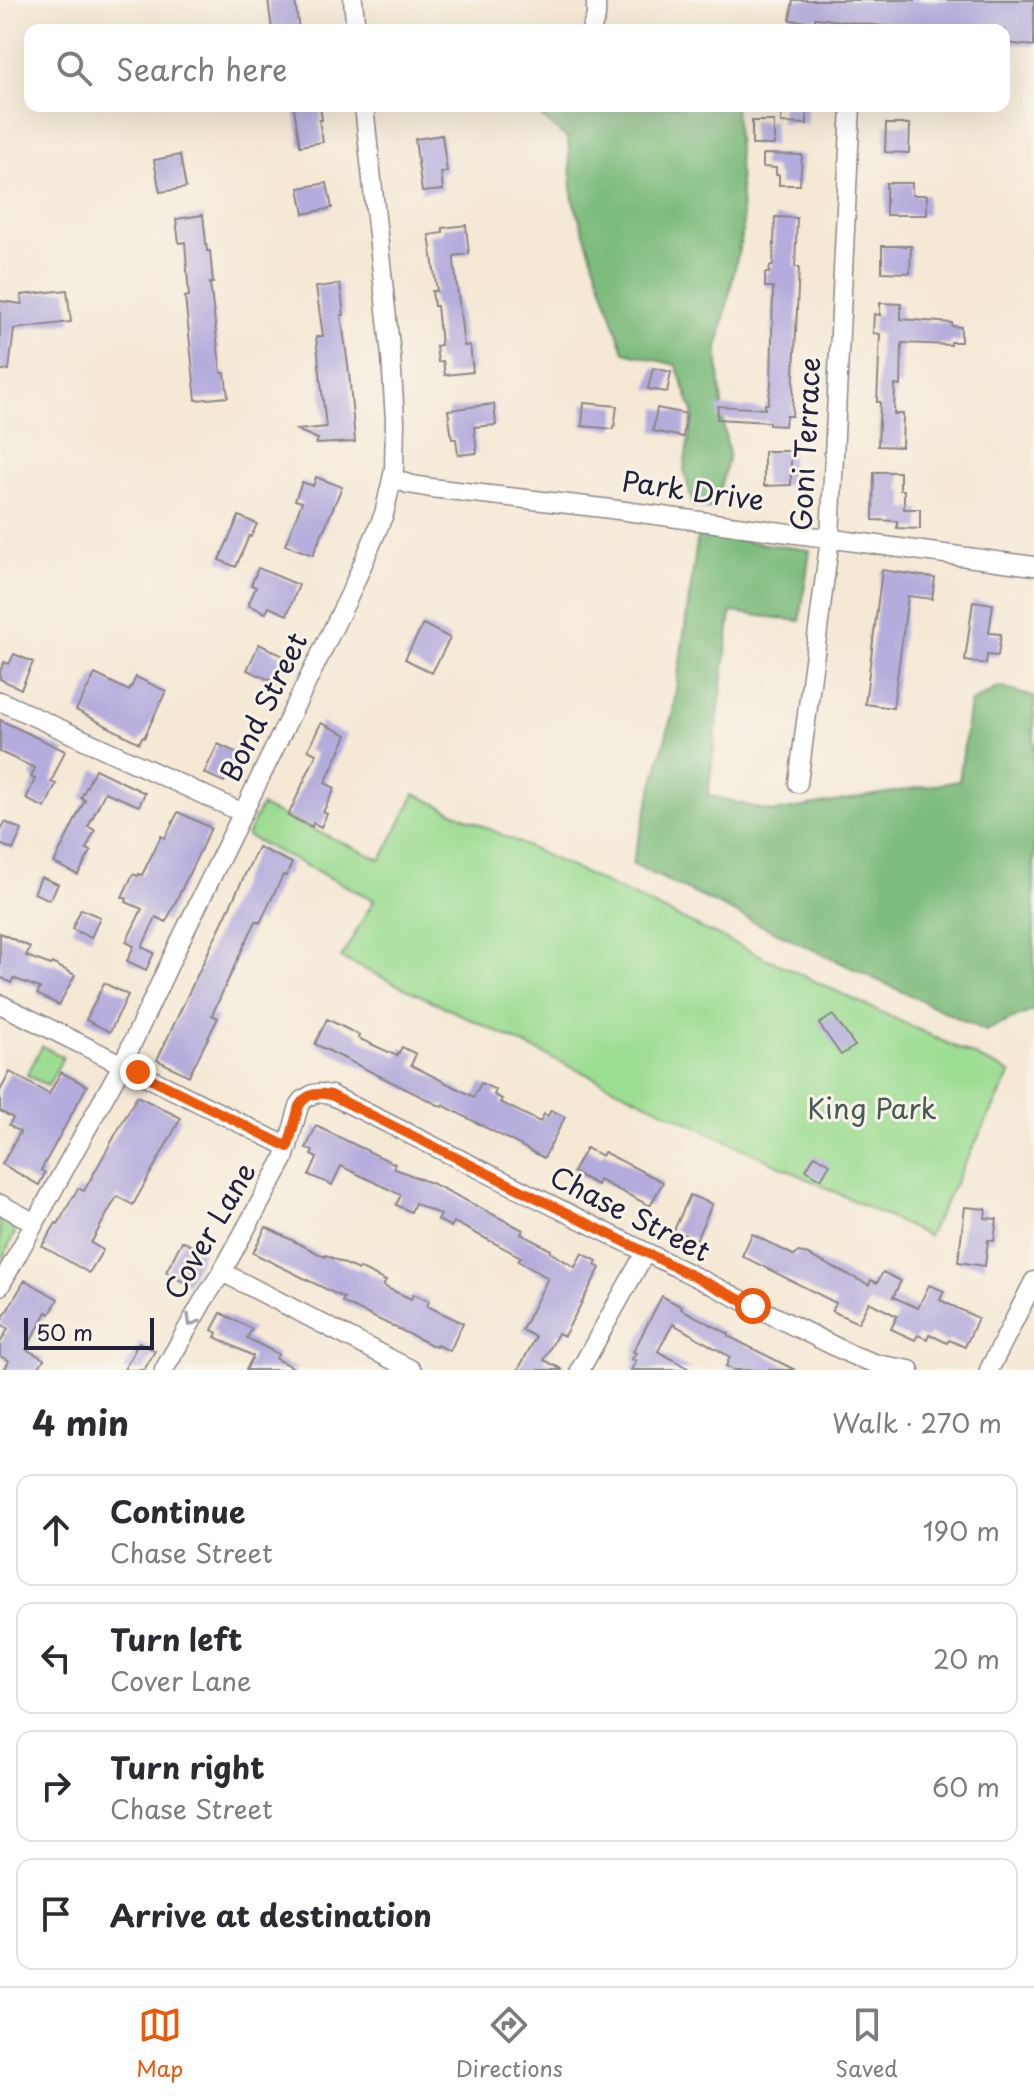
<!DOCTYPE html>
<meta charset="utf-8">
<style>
:root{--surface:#fff;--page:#f7f7f7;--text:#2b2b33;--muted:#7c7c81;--line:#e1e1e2;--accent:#ea580c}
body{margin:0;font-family:"Playpen Sans",sans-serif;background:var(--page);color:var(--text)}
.scale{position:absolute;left:24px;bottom:20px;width:130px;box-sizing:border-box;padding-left:8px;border:4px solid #22223b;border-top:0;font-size:22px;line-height:28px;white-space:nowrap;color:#22223b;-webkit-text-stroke:6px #f7f3e8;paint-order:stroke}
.stop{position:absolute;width:24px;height:24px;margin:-18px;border:6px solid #ea580c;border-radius:50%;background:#fff}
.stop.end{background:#ea580c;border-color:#fff;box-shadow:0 2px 8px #0008}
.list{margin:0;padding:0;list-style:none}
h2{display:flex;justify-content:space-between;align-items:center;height:104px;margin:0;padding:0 32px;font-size:34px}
h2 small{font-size:26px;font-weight:400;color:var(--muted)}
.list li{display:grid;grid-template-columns:52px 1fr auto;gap:24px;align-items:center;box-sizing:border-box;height:112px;margin:0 16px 16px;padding:0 16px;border:2px solid var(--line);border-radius:16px}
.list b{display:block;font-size:30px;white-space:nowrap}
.list p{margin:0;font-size:26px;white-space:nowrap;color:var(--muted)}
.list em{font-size:26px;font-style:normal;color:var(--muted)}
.icon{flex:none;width:44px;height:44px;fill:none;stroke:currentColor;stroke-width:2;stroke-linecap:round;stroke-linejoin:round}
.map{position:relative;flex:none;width:1034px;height:1370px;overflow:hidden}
.search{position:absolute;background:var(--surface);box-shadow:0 8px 32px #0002;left:24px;right:24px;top:24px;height:88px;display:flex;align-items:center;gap:20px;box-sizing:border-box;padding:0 28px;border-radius:16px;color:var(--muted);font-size:30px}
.sheet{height:616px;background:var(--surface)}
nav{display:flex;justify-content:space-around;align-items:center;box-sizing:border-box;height:112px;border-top:2px solid var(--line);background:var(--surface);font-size:22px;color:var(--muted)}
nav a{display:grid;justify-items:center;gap:4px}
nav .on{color:var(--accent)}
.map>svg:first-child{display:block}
.green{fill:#9ddd93;stroke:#608067;stroke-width:2}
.forest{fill:#7ebc7d;stroke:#506f5c;stroke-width:2}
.building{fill:#b4acdc}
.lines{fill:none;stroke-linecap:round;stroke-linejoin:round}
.street-casing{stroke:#8c8688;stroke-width:21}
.street{stroke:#fff;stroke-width:18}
.oneway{stroke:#9c9ca7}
.route{stroke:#ea580c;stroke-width:10}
.labels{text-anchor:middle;stroke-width:6;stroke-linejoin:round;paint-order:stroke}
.street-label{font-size:28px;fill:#22223b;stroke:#f7f3e8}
.park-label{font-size:28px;fill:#475a55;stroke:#f7f3e8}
</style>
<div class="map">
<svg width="1034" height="1370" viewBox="0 0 1034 1370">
<rect width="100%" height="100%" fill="#f7f3e8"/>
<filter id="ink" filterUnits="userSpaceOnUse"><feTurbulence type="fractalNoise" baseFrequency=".0125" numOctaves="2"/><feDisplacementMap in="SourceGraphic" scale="16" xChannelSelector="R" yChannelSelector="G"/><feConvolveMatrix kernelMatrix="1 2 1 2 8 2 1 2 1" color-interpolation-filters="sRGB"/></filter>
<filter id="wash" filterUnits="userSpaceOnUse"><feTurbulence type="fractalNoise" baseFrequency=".006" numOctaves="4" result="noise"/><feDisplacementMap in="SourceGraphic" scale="32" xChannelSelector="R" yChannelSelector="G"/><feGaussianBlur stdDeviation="1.8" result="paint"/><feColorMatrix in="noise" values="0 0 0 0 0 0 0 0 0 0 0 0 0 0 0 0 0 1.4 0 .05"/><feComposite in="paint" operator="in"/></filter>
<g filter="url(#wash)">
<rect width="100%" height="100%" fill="#f5e9d5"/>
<path class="green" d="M415,794L1011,1073L928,1236L341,958L374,900L247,836L261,806L381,860Z
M42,1046L63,1057L48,1086L27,1075Z
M0,1218L13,1226L15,1233L0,1263Z"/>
<path class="forest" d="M528,106H735L743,230L717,351L724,429L729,454L715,509L693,506L684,469L693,412L676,365L624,352L573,200L568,139Z
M698,535L810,550L800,621L731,612L708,795L773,812L959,781L970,703L999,687L1034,697V1010L985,1031L632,864L673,711Z"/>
<g id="blocks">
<path class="building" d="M268,0H295L299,30H272Z
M793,0H1034V46L1004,43V30L907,29L815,18V23L790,20Z
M308,106H320L322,120H319L323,142L300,146L294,108Z
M782,106H807V124L781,123Z
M752,121H774V145H752Z
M886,124H910L909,153L885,152Z
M442,135L447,172L441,173L443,190L422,192L415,139Z
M763,154L802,155L800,185H779V175H776V168L763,167Z
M180,155L186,188L160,192L154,160Z
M327,183L332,208L304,214L299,188Z
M886,183H912V195H927V215H886Z
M203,215L207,251H210L213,283H210L221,373H225L228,397L196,400L185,297L189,296L185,242L179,243L176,219Z
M775,217L797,218L795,267H799L792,416H786L785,426L769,425V422L717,419L718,406L765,409V404H768L771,385L773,287H765V273H769L770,266H773Z
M466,225L469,254L454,256V261L464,346L470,345L473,372L445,375L443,361L438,362L436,346L441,345L437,306H434L432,291H437L429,235L443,233V228Z
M882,246H911L910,273L882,272Z
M340,284L344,315H341L349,372L355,442L316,444L318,439L297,430L326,427L316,337L323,336L316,287Z
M67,290L71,322L14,329L9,370H0V301L22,304L21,295Z
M880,303L901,304V319L952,323V326L961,327V342H951V345L902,343L901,386L895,385L894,414H903L902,447L878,446L880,402H877L880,334L873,333L874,314L880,315Z
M653,368L671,372L667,392L648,389Z
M584,403L617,406L614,429L582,426Z
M494,404L496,425L474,427L477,453L458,455L456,439H452L448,410Z
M657,408L687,414L683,437L653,431Z
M764,451H791V485L764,486Z
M874,472H900V490H904V509H920V529L897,528V521L873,520Z
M316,477L342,487L313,555L285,545L302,502L295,500L302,482L313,486Z
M239,516L257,524L251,537L249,536L236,567L219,560Z
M258,568L299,585L287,615L269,607L266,613L248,605L256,587L251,585Z
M882,570L935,578L932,599L908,596L893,708L865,704Z
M973,601L993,604L989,633L1001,634L998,656L987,655L986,664L965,661Z
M423,624L450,638L432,673L405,659Z
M259,644L285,657L274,682L247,670Z
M14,654L33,662L21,689L0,679V671L4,662L9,664Z
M95,674L129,691L136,677L166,691L144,738L142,737L139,743L76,710Z
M0,720L65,751L51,782L56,784L45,808L26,799L35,779L31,777L35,768L0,752Z
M321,723L347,735L325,783L335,788L323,812L327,814L321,827L313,823L312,827L288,816L315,757L316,754L308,750Z
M218,744L239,754L224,782L204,773Z
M95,769L145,793L139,806L105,792L88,827L95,830L86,849L91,851L78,875L54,863L85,800L81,798Z
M178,812L211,828L166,922L156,917L142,947L154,953L146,970L127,961L134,946L126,942L142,909L126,902L127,899L122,897L133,874L138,876L139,874L142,875L161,836L165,838Z
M5,822L22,830L13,850L0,844V832Z
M258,847L292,863L286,876L283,875L260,923L256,921L241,952L212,1015L218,1018L189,1076L157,1060Z
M41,877L58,884L50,900L34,893Z
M81,909L100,917L91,938L72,929Z
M0,933L30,947L26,956L51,965L52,963L75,975L59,1005L37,994L40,988L13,978L11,983L0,977Z
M104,983L128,995L110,1032L86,1020Z
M833,1015L855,1046L841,1055L819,1024Z
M327,1019L359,1035L358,1038L397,1056L402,1047L416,1054L411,1065L474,1097L481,1083L496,1090L494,1095L502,1099L500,1102L540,1122L544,1114L548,1116L551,1110L565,1117L544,1158L443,1105L442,1107L315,1044Z
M10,1072L49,1094L61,1072L87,1086L41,1170L45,1173L39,1185L2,1164L20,1132L9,1125L13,1118L0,1111V1091Z
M137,1096L181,1118L133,1205L117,1196L91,1243L103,1250L89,1273L42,1246L56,1223L58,1224L78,1188L84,1191Z
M316,1126L395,1164L393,1168L438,1186L523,1230L521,1234L551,1250L550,1252L575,1267L582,1253L597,1261L595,1265L600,1268L564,1336L558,1333L544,1360L563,1370H518L536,1337L522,1330L548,1278L518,1261L521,1257L454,1222L451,1227L438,1220L441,1215L415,1203L411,1212L396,1205L401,1195L341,1166L332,1185L309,1175L317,1158L311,1155L313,1151L306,1148Z
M586,1148L602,1156L604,1152L663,1182L650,1206L599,1180L597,1185L573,1172Z
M815,1155L830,1164L821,1179L806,1170Z
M690,1195L712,1204L696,1240L674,1230Z
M965,1207L986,1209L985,1218L997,1219L994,1241L988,1240L985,1266L958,1262Z
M266,1227L325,1257L326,1255L358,1270L359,1268L386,1281L383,1286L411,1299L413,1294L429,1301L427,1306L463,1323L450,1351L437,1345L436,1347L342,1302L344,1298L253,1253Z
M752,1234L795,1256L798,1252L804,1253L869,1285L871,1280L877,1283L883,1272L901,1281L893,1297L918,1308L929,1285L944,1291L940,1300L978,1318L965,1347L949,1340L947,1343L929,1334L927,1339L918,1335L915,1340L891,1329L897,1316L869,1302L858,1323L832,1311L836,1303L742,1256Z
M182,1241L203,1252L187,1284L166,1272Z
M25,1280L58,1299L50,1314L47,1312L26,1349L44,1359L37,1370H4L9,1361L0,1356V1343L8,1329L0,1323Z
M662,1296L682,1307L681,1309L729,1334L728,1336L795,1370H733L726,1366L730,1357L673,1324L658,1351L691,1370H631L636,1361L632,1359L636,1353L633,1352Z
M221,1313L252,1329L247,1338L278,1354L276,1359L298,1370H246L253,1356L215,1337L217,1333L212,1330Z
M139,1342L155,1351L144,1370H124Z"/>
</g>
</g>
<g filter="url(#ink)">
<use href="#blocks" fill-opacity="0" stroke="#8c8688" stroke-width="2"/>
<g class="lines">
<g class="street-casing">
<path id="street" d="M353,0L356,30
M591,30L596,16V0
M393,478L408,484L431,488L603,508L1034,566
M0,701L243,813
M798,783L830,538L851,106
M0,1004L288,1147
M0,1204L35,1223
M222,1272L412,1370
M0,1286L122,1065L181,939L350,594L384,514L394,470L395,421L391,356L364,106
M164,1370L203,1301L222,1272L284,1159L299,1106L303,1100L313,1094L319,1093L331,1095L852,1355L877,1364L910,1370
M580,1370L645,1253
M989,1370L1034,1281"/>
</g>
<use href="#street" class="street"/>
</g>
<defs><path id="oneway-chevron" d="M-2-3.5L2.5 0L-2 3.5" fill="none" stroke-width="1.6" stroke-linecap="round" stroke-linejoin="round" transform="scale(2)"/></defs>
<use class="oneway" href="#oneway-chevron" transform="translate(192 1321) rotate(120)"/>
</g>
<g class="lines" filter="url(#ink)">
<path class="route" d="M138,1072L288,1147L299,1106C307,1093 317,1092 331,1095L753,1306"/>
</g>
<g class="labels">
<g class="street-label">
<text transform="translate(806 444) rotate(-87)" y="10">Goni Terrace</text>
<text transform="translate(693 491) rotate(8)" y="10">Park Drive</text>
<text transform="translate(264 707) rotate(-64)" y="10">Bond Street</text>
<text transform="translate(630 1214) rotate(27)" y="10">Chase Street</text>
<text transform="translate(210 1231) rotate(-60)" y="10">Cover Lane</text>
</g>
<g class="park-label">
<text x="872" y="1119">King Park</text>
</g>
</g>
</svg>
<div class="scale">50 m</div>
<div class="stop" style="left:753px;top:1306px"></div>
<div class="stop end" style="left:138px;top:1072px"></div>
<div class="search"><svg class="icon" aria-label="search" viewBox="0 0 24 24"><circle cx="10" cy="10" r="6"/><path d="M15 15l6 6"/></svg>Search here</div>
</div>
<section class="sheet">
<h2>4 min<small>Walk · 270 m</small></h2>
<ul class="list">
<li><svg class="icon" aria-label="ahead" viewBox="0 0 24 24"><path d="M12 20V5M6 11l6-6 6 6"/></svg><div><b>Continue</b><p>Chase Street</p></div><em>190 m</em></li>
<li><svg class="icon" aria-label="left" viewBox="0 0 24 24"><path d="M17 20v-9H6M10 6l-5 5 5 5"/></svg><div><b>Turn left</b><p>Cover Lane</p></div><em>20 m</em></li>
<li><svg class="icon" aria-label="right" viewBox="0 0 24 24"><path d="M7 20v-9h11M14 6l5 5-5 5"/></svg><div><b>Turn right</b><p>Chase Street</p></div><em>60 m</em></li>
<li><svg class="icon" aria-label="arrive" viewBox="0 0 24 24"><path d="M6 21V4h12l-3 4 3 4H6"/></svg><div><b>Arrive at destination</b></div></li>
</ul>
</section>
<nav>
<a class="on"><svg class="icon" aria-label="map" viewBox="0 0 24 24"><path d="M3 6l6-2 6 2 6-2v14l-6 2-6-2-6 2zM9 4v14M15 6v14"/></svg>Map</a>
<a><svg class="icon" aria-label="directions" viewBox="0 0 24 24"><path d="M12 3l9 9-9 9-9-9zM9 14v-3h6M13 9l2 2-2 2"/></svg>Directions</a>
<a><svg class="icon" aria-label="saved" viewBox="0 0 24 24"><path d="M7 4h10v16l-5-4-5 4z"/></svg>Saved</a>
</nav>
